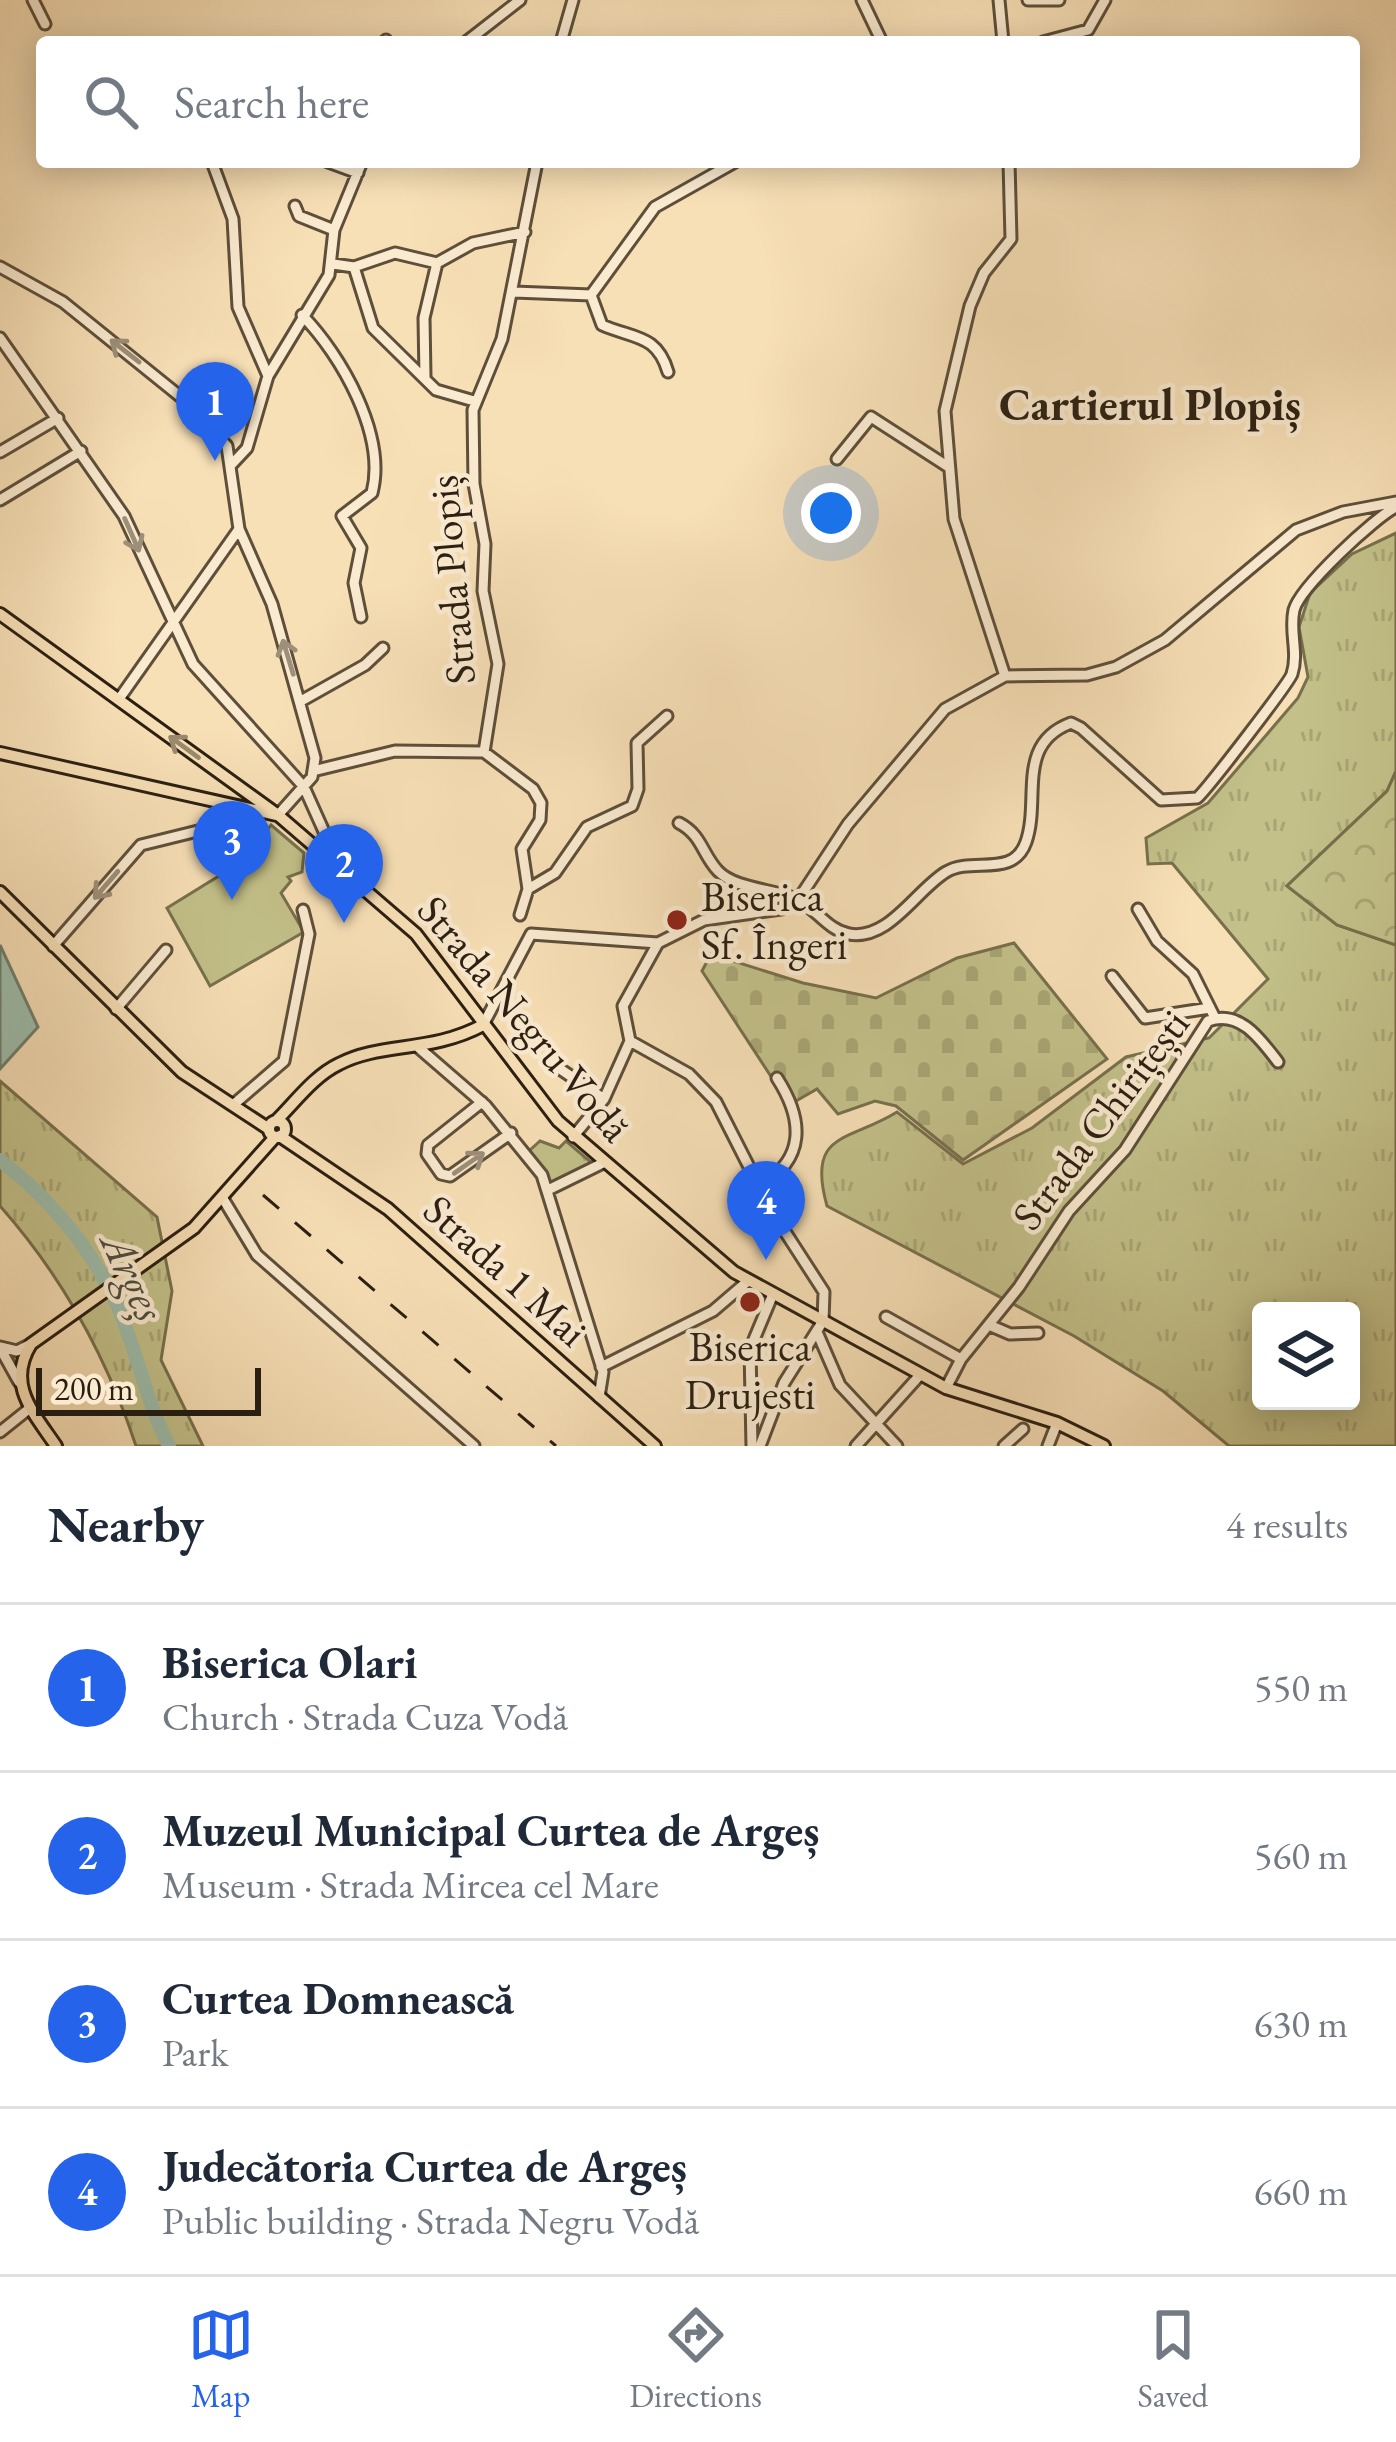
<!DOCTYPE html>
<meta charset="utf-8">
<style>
:root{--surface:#fff;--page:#f6f6f7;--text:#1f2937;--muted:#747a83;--line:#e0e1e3;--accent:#2563eb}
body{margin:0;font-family:"EB Garamond",serif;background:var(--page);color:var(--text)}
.controls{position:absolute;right:36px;bottom:36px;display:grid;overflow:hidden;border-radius:12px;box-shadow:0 6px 30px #0003}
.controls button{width:108px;height:108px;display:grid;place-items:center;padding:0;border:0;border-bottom:3px solid var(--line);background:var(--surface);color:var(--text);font:60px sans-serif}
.scale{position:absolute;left:36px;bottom:30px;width:225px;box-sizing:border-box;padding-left:12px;border:6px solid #2b1f11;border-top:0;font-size:33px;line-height:42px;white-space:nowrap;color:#2b1f11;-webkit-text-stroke:9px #faead0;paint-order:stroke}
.you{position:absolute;left:831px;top:513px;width:42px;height:42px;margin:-30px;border:9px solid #fff;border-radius:50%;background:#1a73e8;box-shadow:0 0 0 18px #1a73e833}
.badge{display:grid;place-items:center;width:78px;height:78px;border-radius:50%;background:var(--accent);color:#fff;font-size:39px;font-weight:700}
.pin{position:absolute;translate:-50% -99px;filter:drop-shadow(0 3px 6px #0008)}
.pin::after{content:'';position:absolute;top:63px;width:42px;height:36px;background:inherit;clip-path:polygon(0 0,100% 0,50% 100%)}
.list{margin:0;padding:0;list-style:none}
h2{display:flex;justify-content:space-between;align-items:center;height:156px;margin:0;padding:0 48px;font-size:51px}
h2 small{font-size:39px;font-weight:400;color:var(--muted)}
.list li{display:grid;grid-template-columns:78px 1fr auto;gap:36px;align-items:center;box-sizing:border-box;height:168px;padding:0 48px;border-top:3px solid var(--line)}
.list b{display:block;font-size:45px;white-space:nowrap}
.list p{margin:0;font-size:39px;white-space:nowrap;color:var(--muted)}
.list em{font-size:39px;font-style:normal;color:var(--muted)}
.icon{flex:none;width:66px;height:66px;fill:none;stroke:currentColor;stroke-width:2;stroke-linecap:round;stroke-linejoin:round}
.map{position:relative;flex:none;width:1396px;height:1446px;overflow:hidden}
.search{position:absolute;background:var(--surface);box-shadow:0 6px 30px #0003;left:36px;right:36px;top:36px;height:132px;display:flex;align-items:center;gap:30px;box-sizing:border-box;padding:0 42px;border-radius:12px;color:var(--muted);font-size:45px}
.sheet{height:828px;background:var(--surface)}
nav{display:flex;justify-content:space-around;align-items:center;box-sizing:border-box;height:168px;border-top:3px solid var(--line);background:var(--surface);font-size:33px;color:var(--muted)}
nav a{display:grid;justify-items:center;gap:6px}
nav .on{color:var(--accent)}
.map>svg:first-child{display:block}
.grass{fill:url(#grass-tufts);stroke:#77704d;stroke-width:3;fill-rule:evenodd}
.forest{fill:url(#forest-crowns);stroke:#77704d;stroke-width:3}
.cemetery{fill:url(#cemetery-stones);stroke:#77704d;stroke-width:3}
.garden{fill:#c3c089;stroke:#77704d;stroke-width:3}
.water{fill:#9dbdac;stroke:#6f7e6e;stroke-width:3}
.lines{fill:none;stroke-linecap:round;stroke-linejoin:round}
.river{stroke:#9dbdac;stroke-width:14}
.minor-casing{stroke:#5e4f3a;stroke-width:15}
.major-casing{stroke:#2b1f11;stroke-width:16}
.minor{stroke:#faead0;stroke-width:9}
.major{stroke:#f7dfb6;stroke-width:10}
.rail{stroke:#2b1f11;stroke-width:3;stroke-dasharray:21 21;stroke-linecap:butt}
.oneway{stroke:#9d8f7a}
.oneway2{stroke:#9b896c}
.poi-dot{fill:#8f2418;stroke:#faead0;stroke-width:4.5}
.labels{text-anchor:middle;stroke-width:9;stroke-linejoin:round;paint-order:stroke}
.street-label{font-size:42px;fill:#2b1f11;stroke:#faead0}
.poi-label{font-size:42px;fill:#2b1f11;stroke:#faead0;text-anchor:start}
.neighbourhood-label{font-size:45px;font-weight:bold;fill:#2b1f11;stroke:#faead0}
.water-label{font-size:45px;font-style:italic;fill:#4d4e40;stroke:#faead0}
</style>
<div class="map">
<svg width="1396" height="1446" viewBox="0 0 1396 1446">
<defs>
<pattern id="grass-tufts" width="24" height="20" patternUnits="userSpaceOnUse" patternTransform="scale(3)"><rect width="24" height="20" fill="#c3c089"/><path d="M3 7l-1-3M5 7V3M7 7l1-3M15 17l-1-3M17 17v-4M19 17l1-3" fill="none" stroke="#a8a575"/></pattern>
<pattern id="forest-crowns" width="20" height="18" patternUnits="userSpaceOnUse" patternTransform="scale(3)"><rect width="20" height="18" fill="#c3c089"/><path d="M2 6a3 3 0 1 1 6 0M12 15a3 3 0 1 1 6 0" fill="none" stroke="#a8a575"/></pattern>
<pattern id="cemetery-stones" width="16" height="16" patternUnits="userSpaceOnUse" patternTransform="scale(3)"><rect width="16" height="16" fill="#c3c089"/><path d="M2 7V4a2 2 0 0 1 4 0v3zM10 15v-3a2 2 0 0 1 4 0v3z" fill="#a8a575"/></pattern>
</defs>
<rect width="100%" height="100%" fill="#f7dfb6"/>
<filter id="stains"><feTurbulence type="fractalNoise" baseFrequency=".00167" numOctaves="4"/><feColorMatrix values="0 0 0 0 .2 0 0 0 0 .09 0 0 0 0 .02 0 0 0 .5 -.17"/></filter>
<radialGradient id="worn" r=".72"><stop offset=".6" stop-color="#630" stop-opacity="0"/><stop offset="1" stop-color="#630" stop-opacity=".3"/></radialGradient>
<path class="grass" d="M1396,533V771L1387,791L1287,886L1337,925L1396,945V1446H1229L1163,1391L1074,1336L827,1206C806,1131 849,1142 897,1112L963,1164L1032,1128L1126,1057L1209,1038L1268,979L1172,863L1148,864L1146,838L1208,803L1298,698L1308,677L1299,627L1310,593L1352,554ZM1261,1311H1351V1401H1261Z
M0,1081L157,1217L172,1291L161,1360L203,1446H136C107,1358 62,1276 0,1206Z
M540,1141L559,1148L566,1141L592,1163L551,1186L529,1151Z"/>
<path class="forest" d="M1396,771V945L1337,925L1287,886L1387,791Z"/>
<path class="cemetery" d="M1014,943L1107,1059L963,1160L896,1106L875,1101L838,1114L817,1089L796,1101L779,1074L772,1078L702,971L711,954L803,983L876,998L957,958Z"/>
<path class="garden" d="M271,825L304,853L302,872L288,877L291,881L281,893L304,932L210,986L167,908L243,861Z"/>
<path class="water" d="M0,945L38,1027L0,1069Z"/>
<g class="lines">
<path class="river" d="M0,1160C50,1199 91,1247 117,1305C137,1351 146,1401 169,1446"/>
<g class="minor-casing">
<path id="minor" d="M33,0L45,24
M862,0L882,42
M999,0L1003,42
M1028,0H1059
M384,42L386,40
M466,42L520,0
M561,42L573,0
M1043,42L1088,30L1105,0
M212,162L233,219L238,307L268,376
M328,162L358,173
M295,206L299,216L334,230
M437,263L473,243L525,232
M333,264L354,267L373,328L436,390L474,401
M0,267L63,302L182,398L227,446L239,529L272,604L315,758L312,777L278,815
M354,267L395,253L437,263L424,318L425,377
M514,292L591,295
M302,315C341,355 387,435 372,493L342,516L361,548L354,583L361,617
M0,338L124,516L193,664L304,787L339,865
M668,372C657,334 634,339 602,325L591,295L655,207L735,162
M0,452L58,418
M837,459L871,417L947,466
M232,464L247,448L268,376L329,275L334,230L362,162
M0,500L81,451
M1005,676L954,519L945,411L970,306L984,273L1011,239L1009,162
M119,699L239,529
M301,701L365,665L383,648
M484,752L498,664L483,591L485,544L474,484L473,410L502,339L537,162
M317,770L395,751L484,752L533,789L541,803L540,820L522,849L528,889
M679,823C702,835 702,854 718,871C735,889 774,889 796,899C815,907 827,930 849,934C889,941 916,890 946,872C972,856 1013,879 1026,842C1041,799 1015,744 1071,723L1081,728L1161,800L1197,798C1205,792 1289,683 1292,674C1299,652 1289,632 1294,610C1300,587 1374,518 1396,507
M1138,909L1157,941L1193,974L1215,1018
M520,915L528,889L555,873L587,827L632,806L638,789L637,743L667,716
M53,946L141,845L218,826L239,811
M1112,976L1145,1018L1210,1008
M116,1009L166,950
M483,1025L531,934L658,943
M630,1041L689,1074L716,1102L771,1210L824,1292L823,1321L784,1383L760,1446
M419,1048L486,1106L542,1175L603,1372L599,1397
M547,1060L604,1099
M482,1102L428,1145L427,1154L441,1174L450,1176L511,1133
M233,1105L284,1061L309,934L303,910
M573,1137L604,1099L630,1041L623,1006L658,943L704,920L781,909L798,900L848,824L945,709L1005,676L1087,675L1116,667L1165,640L1296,530L1343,512L1396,502
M759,1186C806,1160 804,1120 777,1078
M550,1189L603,1163
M222,1197L257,1255L474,1446
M886,1317L961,1359
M989,1325L1010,1334L1038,1333
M817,1332L840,1385L897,1446
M0,1347L17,1351L31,1344
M0,1348L19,1382
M601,1367L713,1311L748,1281
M946,1388L961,1359L1019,1287L1069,1211L1125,1150L1208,1021C1240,1009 1261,1040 1278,1062
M0,1432L30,1408
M752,1446L750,1349L773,1294
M856,1446L920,1375
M1004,1446L1023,1429
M1048,1446L1057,1423"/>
</g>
<g class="major-casing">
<path id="major" d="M0,614L278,815L416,934L558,1121L734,1272L946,1388L1057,1423L1104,1446
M0,753L277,815
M0,892L182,1072L269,1129
M269 1129a8 8 0 1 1 16 0a8 8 0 1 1-16 0Z
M276,1121C296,1101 314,1076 339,1064C381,1042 431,1053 483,1025
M280,1136L388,1209L655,1446
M56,1446C33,1412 6,1384 31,1344L194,1228L275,1137"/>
</g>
<use href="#minor" class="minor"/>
<use href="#major" class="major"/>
<path class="rail" d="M263,1195L556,1446"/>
</g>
<defs><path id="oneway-shaft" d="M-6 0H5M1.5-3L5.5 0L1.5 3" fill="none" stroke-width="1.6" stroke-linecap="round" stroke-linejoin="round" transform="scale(3)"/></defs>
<g class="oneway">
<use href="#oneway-shaft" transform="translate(125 351) rotate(-142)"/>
<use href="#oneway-shaft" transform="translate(132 535) rotate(66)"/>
<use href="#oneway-shaft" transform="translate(288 657) rotate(-107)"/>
<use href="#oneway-shaft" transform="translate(106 885) rotate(131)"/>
<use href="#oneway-shaft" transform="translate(469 1163) rotate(-35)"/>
</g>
<use class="oneway2" href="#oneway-shaft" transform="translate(184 747) rotate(-144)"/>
<g class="poi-dot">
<circle cx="677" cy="920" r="12"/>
<circle cx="750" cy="1302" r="12"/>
</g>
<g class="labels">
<g class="street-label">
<text transform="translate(451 580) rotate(-95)" y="15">Strada Plopiș</text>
<text transform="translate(525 1018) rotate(50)" y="15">Strada Negru Vodă</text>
<text transform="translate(1100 1119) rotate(-53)" y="15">Strada Chirițești</text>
<text transform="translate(506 1270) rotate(42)" y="15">Strada 1 Mai</text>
</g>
<g class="poi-label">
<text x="701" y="911">Biserica<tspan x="701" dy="48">Sf. Îngeri</tspan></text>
<text x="750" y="1361" text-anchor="middle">Biserica<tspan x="750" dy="48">Drujesti</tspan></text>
</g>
<g class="neighbourhood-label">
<text x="1150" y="420">Cartierul Plopiș</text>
</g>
<g class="water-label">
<text transform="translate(134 1276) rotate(65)" y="16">Argeș</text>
</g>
</g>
<rect width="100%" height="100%" filter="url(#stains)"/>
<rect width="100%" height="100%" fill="url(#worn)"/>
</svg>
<div class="controls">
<button><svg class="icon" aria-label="layers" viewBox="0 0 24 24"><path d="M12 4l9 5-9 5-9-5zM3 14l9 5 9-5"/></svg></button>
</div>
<div class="scale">200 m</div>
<div class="you"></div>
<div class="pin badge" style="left:215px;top:461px">1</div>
<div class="pin badge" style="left:344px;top:923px">2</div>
<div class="pin badge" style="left:232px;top:900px">3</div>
<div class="pin badge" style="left:766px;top:1260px">4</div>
<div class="search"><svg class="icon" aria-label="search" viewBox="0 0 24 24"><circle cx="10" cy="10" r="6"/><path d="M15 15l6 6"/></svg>Search here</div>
</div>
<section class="sheet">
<h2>Nearby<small>4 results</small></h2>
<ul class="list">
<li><span class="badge">1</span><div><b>Biserica Olari</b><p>Church · Strada Cuza Vodă</p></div><em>550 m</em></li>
<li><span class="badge">2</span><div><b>Muzeul Municipal Curtea de Argeș</b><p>Museum · Strada Mircea cel Mare</p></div><em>560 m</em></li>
<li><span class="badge">3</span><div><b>Curtea Domnească</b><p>Park</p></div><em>630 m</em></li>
<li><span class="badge">4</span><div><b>Judecătoria Curtea de Argeș</b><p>Public building · Strada Negru Vodă</p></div><em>660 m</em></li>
</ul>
</section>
<nav>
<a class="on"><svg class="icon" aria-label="map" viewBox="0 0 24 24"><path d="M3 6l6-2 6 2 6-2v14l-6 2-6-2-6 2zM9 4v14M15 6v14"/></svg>Map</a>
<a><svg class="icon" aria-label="directions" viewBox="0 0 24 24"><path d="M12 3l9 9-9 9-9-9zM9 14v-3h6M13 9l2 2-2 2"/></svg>Directions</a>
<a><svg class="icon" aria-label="saved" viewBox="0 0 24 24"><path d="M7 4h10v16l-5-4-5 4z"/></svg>Saved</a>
</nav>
